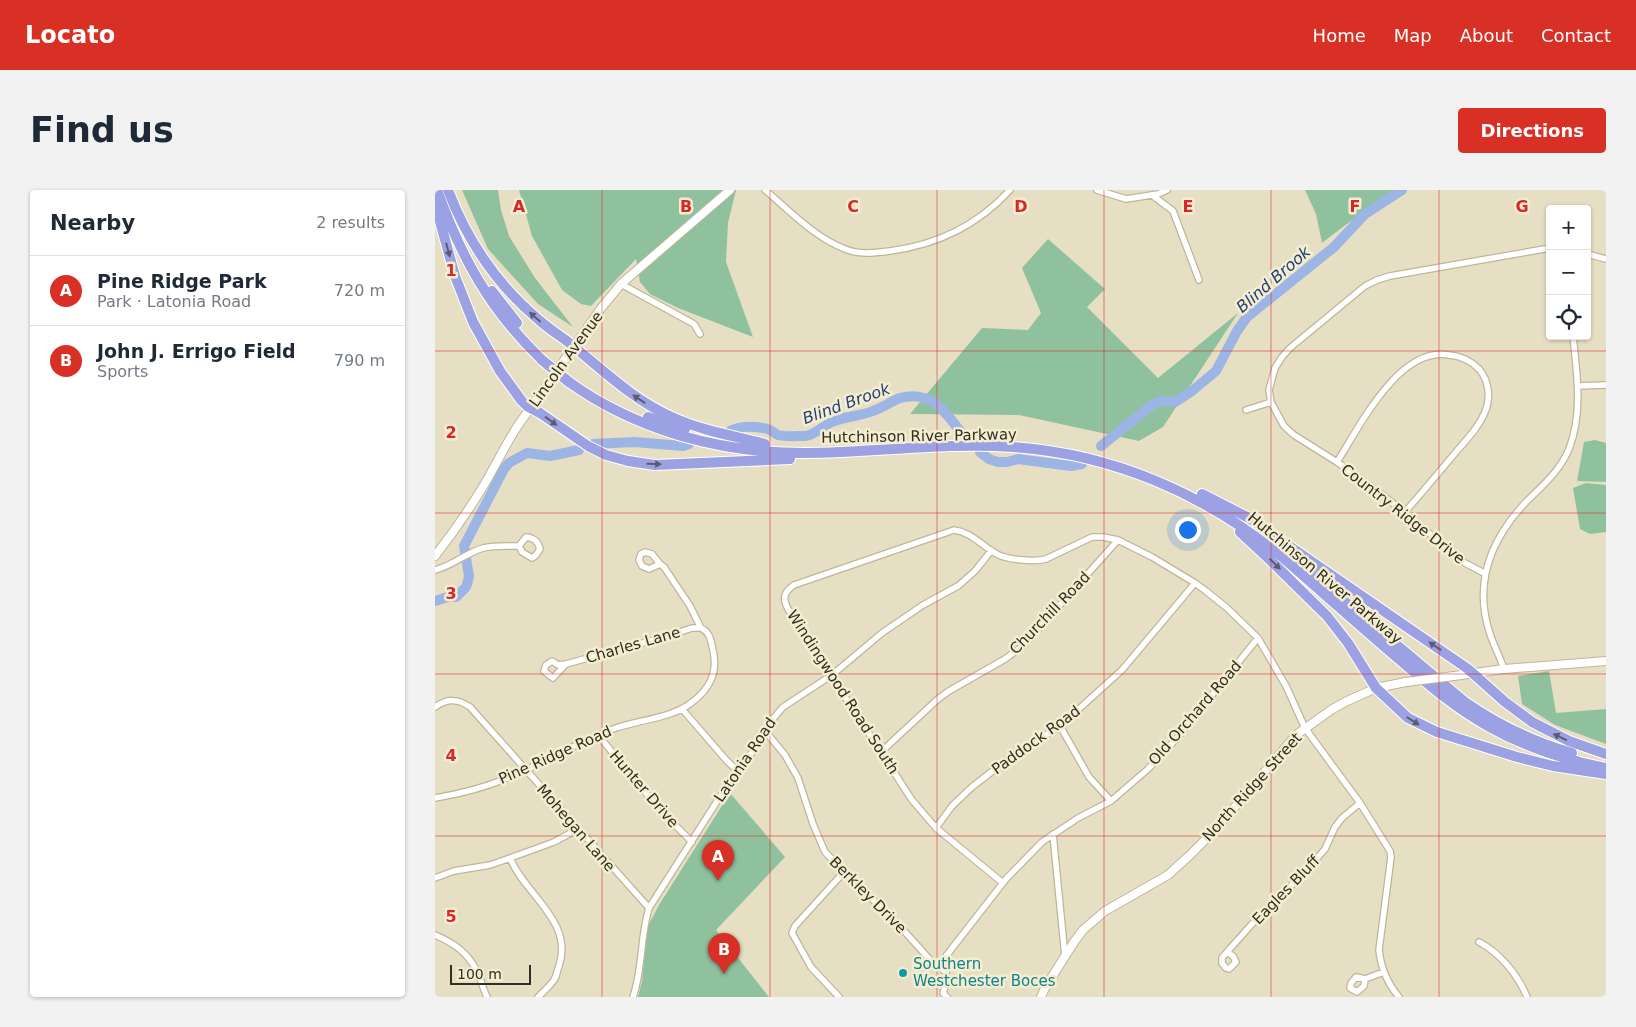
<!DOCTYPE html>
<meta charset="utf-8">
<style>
:root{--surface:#fff;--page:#f2f2f3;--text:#1f2937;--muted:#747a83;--line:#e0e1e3;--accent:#d93025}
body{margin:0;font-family:"DejaVu Sans",sans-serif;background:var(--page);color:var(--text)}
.controls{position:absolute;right:15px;top:15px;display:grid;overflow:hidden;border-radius:5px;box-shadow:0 1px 4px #0004}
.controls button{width:45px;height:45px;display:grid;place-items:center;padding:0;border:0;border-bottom:1px solid var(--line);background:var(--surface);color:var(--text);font:25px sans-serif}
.scale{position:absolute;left:15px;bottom:12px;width:81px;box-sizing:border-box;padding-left:5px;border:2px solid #312e23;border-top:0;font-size:14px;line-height:18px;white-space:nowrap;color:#312e23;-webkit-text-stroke:4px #f4edd0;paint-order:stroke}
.you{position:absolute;left:752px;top:339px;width:18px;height:18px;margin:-12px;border:4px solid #fff;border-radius:50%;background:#1a73e8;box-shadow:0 0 0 8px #1a73e833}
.badge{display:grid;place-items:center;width:32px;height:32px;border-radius:50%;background:var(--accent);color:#fff;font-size:16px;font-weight:700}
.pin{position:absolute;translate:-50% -41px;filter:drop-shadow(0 1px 2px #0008)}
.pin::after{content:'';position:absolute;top:26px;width:18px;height:15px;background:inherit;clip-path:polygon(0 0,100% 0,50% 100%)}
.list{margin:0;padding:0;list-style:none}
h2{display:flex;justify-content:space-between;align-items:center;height:65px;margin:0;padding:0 20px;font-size:21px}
h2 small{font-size:16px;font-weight:400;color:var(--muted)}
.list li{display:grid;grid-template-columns:32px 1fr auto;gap:15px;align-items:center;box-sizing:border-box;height:70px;padding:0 20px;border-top:1px solid var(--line)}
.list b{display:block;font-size:19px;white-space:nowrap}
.list p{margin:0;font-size:16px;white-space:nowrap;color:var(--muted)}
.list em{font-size:16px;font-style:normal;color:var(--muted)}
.icon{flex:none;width:28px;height:28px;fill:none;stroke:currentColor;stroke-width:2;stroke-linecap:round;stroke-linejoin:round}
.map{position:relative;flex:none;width:1171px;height:807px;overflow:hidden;border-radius:5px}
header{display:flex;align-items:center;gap:30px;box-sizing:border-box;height:70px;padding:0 25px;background:var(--accent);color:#fff}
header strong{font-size:24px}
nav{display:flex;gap:28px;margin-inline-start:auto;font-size:18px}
.intro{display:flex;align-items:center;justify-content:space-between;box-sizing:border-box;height:120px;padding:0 30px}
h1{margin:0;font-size:35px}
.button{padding:12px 22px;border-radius:5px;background:var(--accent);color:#fff;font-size:18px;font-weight:700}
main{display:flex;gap:30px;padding:0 30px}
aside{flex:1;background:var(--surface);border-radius:5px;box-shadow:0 1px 4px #0004}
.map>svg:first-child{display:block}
.green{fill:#90c19e}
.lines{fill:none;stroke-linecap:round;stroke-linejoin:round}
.river{stroke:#9cb5e5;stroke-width:10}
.street-casing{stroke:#beb69b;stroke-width:8}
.secondary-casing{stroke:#beb69b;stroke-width:10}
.highway-casing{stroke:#fff;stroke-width:12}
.street{stroke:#fff;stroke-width:5.5}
.secondary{stroke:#fff;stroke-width:8}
.highway{stroke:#9ba1e3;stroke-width:10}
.secondary-bridge-casing{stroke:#beb69b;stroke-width:10;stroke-linecap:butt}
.highway-bridge-casing{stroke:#fff;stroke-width:12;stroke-linecap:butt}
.secondary-bridge{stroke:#fff;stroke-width:8}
.highway-bridge{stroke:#9ba1e3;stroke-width:10}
.oneway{fill:#5b5c70}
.grid{fill:none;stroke:#d62828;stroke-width:1;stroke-opacity:0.55}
.culture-dot{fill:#0f9aa8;stroke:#f4edd0;stroke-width:2}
.labels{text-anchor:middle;stroke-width:5;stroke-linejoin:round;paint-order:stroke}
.street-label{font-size:15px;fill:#312e23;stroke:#f4edd0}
.culture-label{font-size:15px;fill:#0d838f;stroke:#f4edd0;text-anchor:start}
.water-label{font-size:16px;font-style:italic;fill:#23407a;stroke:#f4edd0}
.grid-label{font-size:16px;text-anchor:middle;font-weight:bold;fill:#d62828;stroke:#f4edd0;stroke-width:5;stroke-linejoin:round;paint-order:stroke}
</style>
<header>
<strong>Locato</strong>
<nav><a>Home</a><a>Map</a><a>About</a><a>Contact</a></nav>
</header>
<div class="intro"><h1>Find us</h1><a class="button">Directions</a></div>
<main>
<aside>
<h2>Nearby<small>2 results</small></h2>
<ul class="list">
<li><span class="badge">A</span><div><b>Pine Ridge Park</b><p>Park · Latonia Road</p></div><em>720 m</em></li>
<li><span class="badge">B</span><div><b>John J. Errigo Field</b><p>Sports</p></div><em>790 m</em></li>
</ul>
</aside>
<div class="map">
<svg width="1171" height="807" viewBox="0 0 1171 807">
<rect width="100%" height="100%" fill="#e7dfc3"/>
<path class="green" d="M27,0H63L66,20L74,46L100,88L138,137L103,114L53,59Z
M84,0H301L293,33L291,72L318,147L243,118L215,104L205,92L201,69L156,116L146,114L127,100L97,46Z
M870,0H961L909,36L887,53L881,24Z
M613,49L670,99L652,117L723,188L803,123L728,237L704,251L584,225L475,224L547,138L593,140L606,123L587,78Z
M1160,250L1171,253V292L1142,291L1149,252Z
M1151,293L1171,295V342L1155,344L1145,339L1138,298Z
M1114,481L1121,523L1171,519V554L1120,535L1087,514L1083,486Z
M295,603L350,667L281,740L334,807H203L207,791L212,738L224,715Z"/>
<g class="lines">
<path class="river" d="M295,241C307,235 320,236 333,239C336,240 339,243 343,245C350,247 362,246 370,246C381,245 389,234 400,231C412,226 426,226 438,221C447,218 457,211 465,208C495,200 509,220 525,241
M158,254L199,252L248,256L254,254
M666,256L717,215L726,211L740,212L757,201L781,181L802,141L812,127L899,57L930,24L967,0
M545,262L554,269L563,272H572L583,269L636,276L647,274
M0,411L13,407H21L31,397L33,391L34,386L29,356L69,279L74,273L92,263L115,266L144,260"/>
<g class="street-casing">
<path id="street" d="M330,0C355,21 379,47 410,59C424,65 440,63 455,61C501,55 543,35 575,0
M662,0L691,9L723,4L732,0
M717,5L738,21L764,90
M1152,64L1171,69
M186,94L259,134L265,144
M1143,196L1171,195
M811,220L836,212
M902,272C925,236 964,156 1014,165C1026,166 1035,170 1044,179C1054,191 1056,208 1050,222C1044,237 1032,249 1021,262C1004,282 987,303 969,323
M91,347C99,348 103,351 105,359L101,365L97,368L87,362L84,356Z
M0,380C17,376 31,363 48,358C59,355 73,356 84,356
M1049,383L1030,373L949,306L902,272L859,245L849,236L836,212L834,200L840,178L847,167L855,158L930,96L942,90L955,86L1115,58
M131,474L123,475L117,471L111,475L109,481L118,488L131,474L230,447L257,438H266
M1069,479C1065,467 1059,456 1055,444C1038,393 1055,350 1091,312C1107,296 1125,281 1134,259C1148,223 1142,184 1138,146
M0,517C13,508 23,509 35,517L214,718
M247,519L292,571L302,580
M625,536L654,587L676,611
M331,542L350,565L363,588L378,634L390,662L409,682L460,731L498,773L511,782V793L508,803L512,807
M163,545L225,620L257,652
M447,561L503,509L514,501L570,469L589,455L683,350
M0,608C24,604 48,598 70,589C108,574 142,552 181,538C204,530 237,528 256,513C275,499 283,483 278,460C276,451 275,442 266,438L255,416L229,377L225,374L214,379L207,376L204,370L206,364L210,362L217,364L225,374
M501,638L517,616L537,597L577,566L625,536L687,480L760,393
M618,644L630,767
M75,668C90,705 139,731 124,776C122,780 122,786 119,790C115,796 108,802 103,807
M0,688L19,681L55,675L75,668L119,652L143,639
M568,693L501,638L477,610L353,419C347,408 349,402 359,395L519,340C536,342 546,355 560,363C570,370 600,372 611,369L657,347H668L683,350L717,367L760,393L771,401L792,418L823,448L851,496L870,538L925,613L955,661L956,667L944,760C946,778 952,793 964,807
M0,745C19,753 32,762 42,781C46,789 48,799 52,807
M1044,752C1065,763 1083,785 1092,807
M792,762L817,734L871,681L890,659L900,637L907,628L925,613
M792,762L798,766L801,772L794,779L791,778L787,773V768Z
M511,782V766L571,689L607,652L643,628L676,611L713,579L743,547L823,448
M921,787L930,789L929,796L922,802L915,798L916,793Z
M930,789L949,782
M198,807C208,778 205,747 214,718L302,580L319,560L337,530L348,517L397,485L447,443L488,415L523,396L540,381L556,361
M404,807L376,777L357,743L360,736L409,682"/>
</g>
<g class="secondary-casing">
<path id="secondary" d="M0,366C18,343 34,320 49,295C61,275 71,253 84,234L167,117L186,94L295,0
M1019,486L1069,479L1171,471
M606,807L610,798L639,752L648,740L670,721L733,685L755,665L781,639L861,545L896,520L910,512L941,498L971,492"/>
</g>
<g class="highway-casing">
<path id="highway" d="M2,0C26,67 55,120 107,170
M13,0C32,50 62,95 104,130C116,141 131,149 143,160C173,185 202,212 239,228C268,241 300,246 330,254
M0,13L20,86L38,132L65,181L86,210L92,216L105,223L153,256L171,265L193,271L220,275L355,269
M57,101L82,133
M134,192C202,241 287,263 370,263C439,263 509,252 578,257C678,264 770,304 847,367C886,401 925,436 965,470C993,494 1020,518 1053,536C1090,557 1130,570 1171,578
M213,227L250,239
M767,304L812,327L1033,479L1070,512L1097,532L1134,551L1171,564
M805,342L832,367L892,426L913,453L941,498L973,528L1002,542L1082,567L1118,576L1171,584
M858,368L1030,512C1062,534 1098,552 1137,563"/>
</g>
<use href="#street" class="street"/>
<use href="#secondary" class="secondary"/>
<use href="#highway" class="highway"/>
<g class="secondary-bridge-casing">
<path id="secondary-bridge" d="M971,492L1019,486"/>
</g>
<g class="highway-bridge-casing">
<path id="highway-bridge" d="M107,170L134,192"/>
</g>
<use href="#secondary-bridge" class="secondary-bridge"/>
<use href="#highway-bridge" class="highway-bridge"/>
</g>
<defs><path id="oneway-solid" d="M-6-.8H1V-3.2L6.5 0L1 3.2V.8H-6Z" transform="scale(1.25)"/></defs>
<g class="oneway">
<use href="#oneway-solid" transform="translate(13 60) rotate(75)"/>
<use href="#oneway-solid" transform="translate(100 127) rotate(-139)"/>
<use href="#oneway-solid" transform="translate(204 209) rotate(-147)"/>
<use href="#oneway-solid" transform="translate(116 231) rotate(36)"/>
<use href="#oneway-solid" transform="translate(219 274) rotate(1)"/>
<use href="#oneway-solid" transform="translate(840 374) rotate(44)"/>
<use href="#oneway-solid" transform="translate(1000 456) rotate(-146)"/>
<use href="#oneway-solid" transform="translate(978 531) rotate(32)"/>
<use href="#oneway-solid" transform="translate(1125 547) rotate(-154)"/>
</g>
<path class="grid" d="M167,0V807M335,0V807M502,0V807M669,0V807M836,0V807M1004,0V807M0,161H1171M0,323H1171M0,484H1171M0,646H1171"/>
<circle class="culture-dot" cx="468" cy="783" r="5"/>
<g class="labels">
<g class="street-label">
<text transform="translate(131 169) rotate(-54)" y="5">Lincoln Avenue</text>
<text transform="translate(484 246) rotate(-1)" y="5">Hutchinson River Parkway</text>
<text transform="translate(968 324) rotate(38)" y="5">Country Ridge Drive</text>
<text transform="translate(890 388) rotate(40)" y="5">Hutchinson River Parkway</text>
<text transform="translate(615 423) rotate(-46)" y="5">Churchill Road</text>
<text transform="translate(198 455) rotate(-16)" y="5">Charles Lane</text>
<text transform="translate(408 502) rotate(57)" y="5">Windingwood Road South</text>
<text transform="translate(760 523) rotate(-49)" y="5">Old Orchard Road</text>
<text transform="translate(601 550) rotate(-36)" y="5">Paddock Road</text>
<text transform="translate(120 565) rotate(-24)" y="5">Pine Ridge Road</text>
<text transform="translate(310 570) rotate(-56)" y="5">Latonia Road</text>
<text transform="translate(817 597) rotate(-48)" y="5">North Ridge Street</text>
<text transform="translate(209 599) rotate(49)" y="5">Hunter Drive</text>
<text transform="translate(141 638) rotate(49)" y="5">Mohegan Lane</text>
<text transform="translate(851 700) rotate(-46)" y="5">Eagles Bluff</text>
<text transform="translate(433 705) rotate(45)" y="5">Berkley Drive</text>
</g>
<g class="culture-label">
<text x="478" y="779">Southern<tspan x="478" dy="17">Westchester Boces</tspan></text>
</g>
<g class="water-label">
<text transform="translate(838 89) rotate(-41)" y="6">Blind Brook</text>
<text transform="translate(411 213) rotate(-20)" y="6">Blind Brook</text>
</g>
</g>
<g class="grid-label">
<text x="84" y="22">A</text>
<text x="251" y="22">B</text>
<text x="418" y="22">C</text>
<text x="586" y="22">D</text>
<text x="753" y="22">E</text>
<text x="920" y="22">F</text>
<text x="1087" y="22">G</text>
<text x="16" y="86">1</text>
<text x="16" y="248">2</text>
<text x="16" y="409">3</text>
<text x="16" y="571">4</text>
<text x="16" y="732">5</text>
</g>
</svg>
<div class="controls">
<button>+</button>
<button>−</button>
<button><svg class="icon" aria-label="locate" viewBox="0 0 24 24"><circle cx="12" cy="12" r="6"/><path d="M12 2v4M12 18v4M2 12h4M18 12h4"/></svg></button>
</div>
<div class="scale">100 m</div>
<div class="you"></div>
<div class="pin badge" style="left:283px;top:691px">A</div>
<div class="pin badge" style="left:289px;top:784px">B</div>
</div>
</main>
